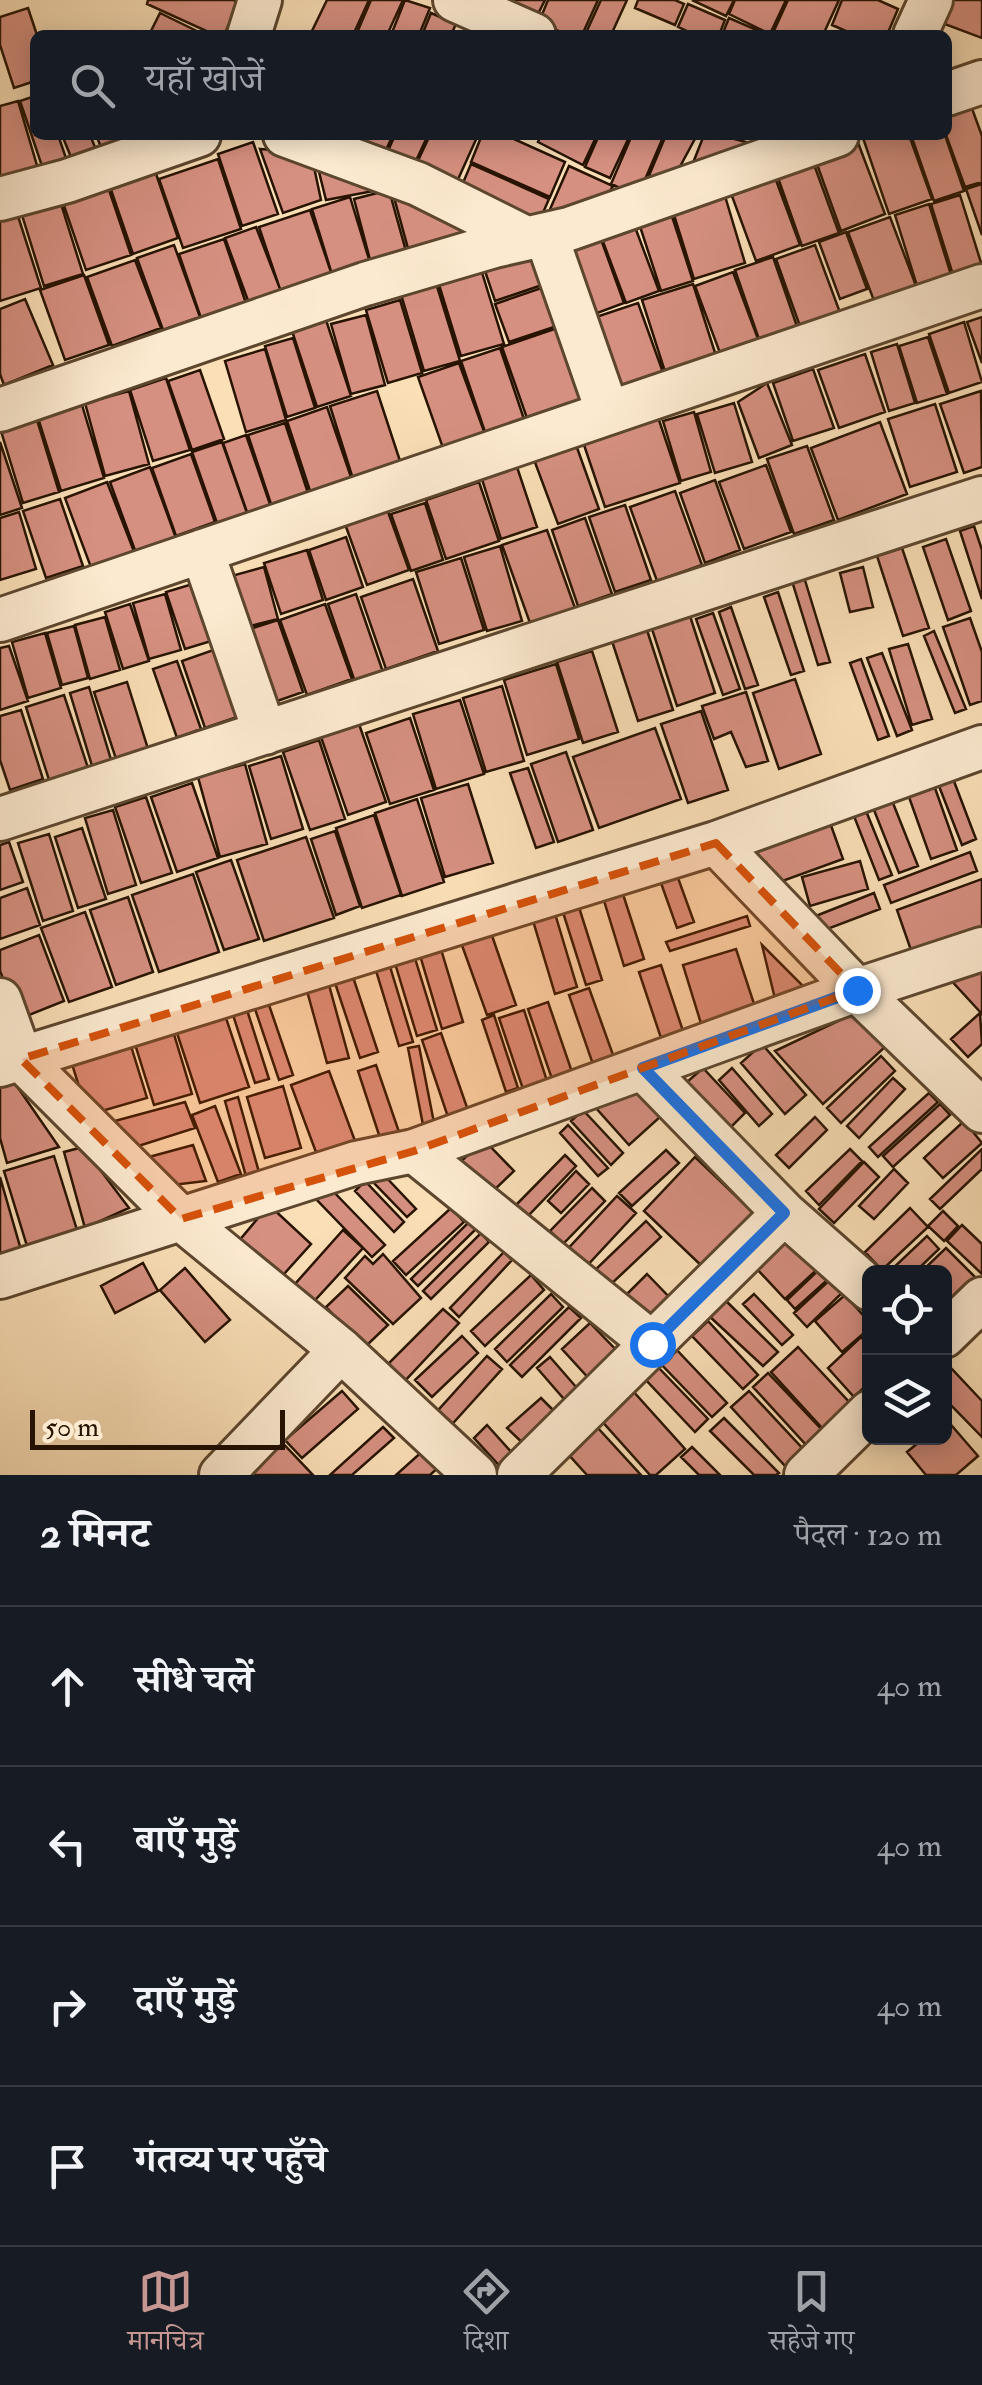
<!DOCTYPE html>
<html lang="hi">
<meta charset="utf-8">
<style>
:root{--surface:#171b24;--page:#242831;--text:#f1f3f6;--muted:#9ea1a6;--line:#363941;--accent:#c59692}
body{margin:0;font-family:"IM FELL Double Pica","Noto Serif Devanagari",serif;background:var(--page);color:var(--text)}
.controls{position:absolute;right:30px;bottom:30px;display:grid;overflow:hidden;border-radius:15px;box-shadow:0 5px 25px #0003}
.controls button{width:90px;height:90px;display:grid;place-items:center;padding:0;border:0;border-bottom:2px solid var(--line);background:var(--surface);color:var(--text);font:50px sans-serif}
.scale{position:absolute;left:30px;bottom:25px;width:255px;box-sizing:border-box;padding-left:10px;border:5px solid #271300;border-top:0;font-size:28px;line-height:35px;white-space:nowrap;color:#271300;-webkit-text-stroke:8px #fcead0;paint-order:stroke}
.stop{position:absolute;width:30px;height:30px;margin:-22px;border:8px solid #1a73e8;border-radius:50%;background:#fff}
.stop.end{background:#1a73e8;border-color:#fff;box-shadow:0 2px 10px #0008}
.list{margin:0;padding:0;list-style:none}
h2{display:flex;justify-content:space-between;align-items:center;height:130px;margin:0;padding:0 40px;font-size:42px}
h2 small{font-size:32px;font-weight:400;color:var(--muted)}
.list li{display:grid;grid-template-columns:65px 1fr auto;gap:30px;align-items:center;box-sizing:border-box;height:160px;padding:0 40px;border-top:2px solid var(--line)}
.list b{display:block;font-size:38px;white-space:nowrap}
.list em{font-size:32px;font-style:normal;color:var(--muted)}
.icon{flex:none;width:55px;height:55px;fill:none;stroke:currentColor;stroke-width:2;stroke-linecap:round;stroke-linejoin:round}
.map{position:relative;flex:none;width:982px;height:1475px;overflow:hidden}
.search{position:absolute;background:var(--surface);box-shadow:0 5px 25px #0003;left:30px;right:30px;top:30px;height:110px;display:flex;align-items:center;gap:25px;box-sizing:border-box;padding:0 35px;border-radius:15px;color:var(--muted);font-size:38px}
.sheet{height:770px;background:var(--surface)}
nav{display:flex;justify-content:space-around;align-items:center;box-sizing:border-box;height:140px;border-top:2px solid var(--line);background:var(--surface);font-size:28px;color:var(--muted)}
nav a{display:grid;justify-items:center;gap:5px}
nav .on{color:var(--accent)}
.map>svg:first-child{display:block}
.building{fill:#d69081;stroke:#271300;stroke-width:2.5}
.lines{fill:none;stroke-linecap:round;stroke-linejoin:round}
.minor-casing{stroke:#5c462e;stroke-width:48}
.minor{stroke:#fcead0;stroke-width:42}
.route{stroke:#1a73e8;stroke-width:12}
.marked{fill:#d5520b;fill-opacity:0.2;stroke:#d5520b;stroke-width:8;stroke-dasharray:20 12;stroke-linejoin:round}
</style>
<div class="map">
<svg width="982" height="1475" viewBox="0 0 982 1475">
<rect width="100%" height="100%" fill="#fadfb7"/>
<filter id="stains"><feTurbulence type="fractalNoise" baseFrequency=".002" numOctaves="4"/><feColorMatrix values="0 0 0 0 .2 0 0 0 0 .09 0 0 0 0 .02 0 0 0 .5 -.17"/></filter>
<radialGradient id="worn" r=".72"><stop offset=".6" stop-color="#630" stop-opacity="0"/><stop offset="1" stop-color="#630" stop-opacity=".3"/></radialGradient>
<path class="building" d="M148,0H233L239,3L224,35H215L147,4Z
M327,0H369L353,35H310Z
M371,0H403L387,35H356Z
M405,0L430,8L419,35H391Z
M508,0H545L536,18L507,3Z
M548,0H598L582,35H567L539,22Z
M601,0H627L611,35H585Z
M638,0H675L684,4L675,25L635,8Z
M692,0H734L726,16Z
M735,0H786L770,34L729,14Z
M788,0H839L823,35H772Z
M842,0H878L898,9L887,35H855L832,25Z
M950,0H982V38L942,23Z
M688,4L725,20L719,35H695L678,27Z
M28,8L37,35L35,81L14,88L0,45V17Z
M160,13L205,35H149Z
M431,13L456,24L451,35H422Z
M729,18L768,35H722Z
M35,96V135H58L68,164L44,172L20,101Z
M18,101L38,169L0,180V106Z
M970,103L982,136V182L965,187L946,135L947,111Z
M62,135H90L99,157L75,167Z
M96,135H139L101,147Z
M360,135H393L385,152L357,140Z
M395,135H428L414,165L387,153Z
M430,135H478L455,186L415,167Z
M482,135H505L565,162L550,197L471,162Z
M541,135H597L583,165L538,142Z
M599,135H630L610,178L585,167Z
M632,135H664L638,196L611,184Z
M666,135H697L669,187L648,178Z
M704,135H719L750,143L691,168Z
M870,135H909L932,199L889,214L863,138Z
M911,135H945L964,191L934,201Z
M857,140L885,214L841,231L814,156Z
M253,142L278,214L242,226L218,154Z
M260,149L311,153L321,200L283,213Z
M315,156L389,188L326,200Z
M218,159L241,229L183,248L159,179Z
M812,159L839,233L802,246L776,172Z
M471,164L549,199L535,231L457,197Z
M569,166L613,186L602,205L544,223Z
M154,168L178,238L133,254L109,184Z
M773,172L800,245L756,261L729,188Z
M106,181L131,255L86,270L61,197Z
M982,184V235L966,189Z
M722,186L745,263L694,279L670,202Z
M389,190L409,262L373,271L354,199Z
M392,190L460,215L472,246L412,263Z
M960,195L982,266L954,278L931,204Z
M350,197L372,269L334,281L312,209Z
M667,201L693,281L661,291L635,211Z
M61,204L83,274L44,286L22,215Z
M929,204L952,278L918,289L895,215Z
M310,210L335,284L284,301L259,227Z
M17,213L41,288L0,301V219Z
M890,217L918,291L876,306L848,232Z
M632,219L659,291L626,303L599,231Z
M256,227L282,294L250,306L225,238Z
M598,231L624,303L592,315L564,243Z
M846,232L867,289L840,299L819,242Z
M224,239L248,309L203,324L179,254Z
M174,245L200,317L163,330L137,258Z
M815,245L842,318L802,332L776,259Z
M539,247L551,282L495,301L483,265Z
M773,257L800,335L762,348L735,270Z
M135,260L161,328L112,346L87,277Z
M480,266L504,344L461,356L437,278Z
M733,272L761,347L723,361L695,286Z
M84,275L109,345L65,360L40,290Z
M435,280L460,361L424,371L400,291Z
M556,283L569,322L509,342L495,304Z
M693,284L718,362L667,378L642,300Z
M25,299L53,365L4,385L0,374V309Z
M400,300L422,373L388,383L366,310Z
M638,303L665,378L623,393L596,317Z
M366,315L385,385L351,394L331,324Z
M982,317V363L967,322Z
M326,320L351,396L317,407L292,331Z
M964,322L982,382L949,393L929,334Z
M566,325L592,399L528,421L502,347Z
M928,337L947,394L917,403L899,346Z
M293,338L315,408L287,417L265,346Z
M897,344L915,403L889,411L871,352Z
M500,348L524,419L485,432L461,361Z
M265,349L286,420L246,432L225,361Z
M865,354L885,412L839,428L818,370Z
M459,363L485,434L443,448L418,377Z
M813,369L834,428L793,441L773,383Z
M200,370L224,439L192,450L168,381Z
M166,378L190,450L153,461L130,390Z
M767,383L792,445L759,458L738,402Z
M129,391L149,464L105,476L85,403Z
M377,391L401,464L353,479L330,406Z
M981,391L982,467L964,473L940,404Z
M734,403L752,462L715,473L697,414Z
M935,404L957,472L910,487L888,419Z
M82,405L104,478L61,491L38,418Z
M327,407L352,480L311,494L287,421Z
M694,412L711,472L681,481L663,421Z
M658,417L680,483L605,507L583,442Z
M37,420L59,492L23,503L1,431Z
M880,422L907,494L838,520L811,448Z
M285,423L308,493L271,504L248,435Z
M246,435L271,507L248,515L223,443Z
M0,442L22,508L0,515Z
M222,442L247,513L217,523L192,452Z
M575,442L599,509L558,524L533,457Z
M807,446L834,520L794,534L767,459Z
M191,454L215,522L176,536L152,468Z
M515,461L537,527L501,539L480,473Z
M766,465L791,532L744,549L719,482Z
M150,467L176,538L136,553L110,482Z
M715,480L740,550L705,563L680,493Z
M107,482L135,554L92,570L65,498Z
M479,482L499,541L446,559L426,500Z
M675,491L702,565L657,581L630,507Z
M60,499L83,566L46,578L23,511Z
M425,503L443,560L411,571L391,514Z
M625,505L651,580L615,592L589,517Z
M387,509L409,570L367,585L345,524Z
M19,512L36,569L0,580V518Z
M585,518L612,594L578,606L552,530Z
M974,526L982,550V599L960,531Z
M547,530L575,608L530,623L502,545Z
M346,537L363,587L326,600L309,550Z
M946,539L971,611L948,620L923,547Z
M500,546L522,621L487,631L464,557Z
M902,548L929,628L903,636L877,556Z
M307,550L323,600L281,614L264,563Z
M461,558L484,630L439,644L416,572Z
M264,567L278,619L239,629L224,578Z
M863,567L873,607L850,612L840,573Z
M804,577L830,662L818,665L792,581Z
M413,579L438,651L386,669L361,597Z
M199,582L218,639L185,649L166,592Z
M778,592L804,671L791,675L764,597Z
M165,594L181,650L149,659L133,603Z
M356,594L383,672L355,682L328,604Z
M130,604L149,661L123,669L105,612Z
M325,604L352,679L307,695L280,620Z
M731,607L758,685L745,689L719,612Z
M713,613L740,689L723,695L696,619Z
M690,616L715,693L677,706L652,629Z
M105,617L120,670L90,679L75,625Z
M970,618L982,652V701L970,705L943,627Z
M278,620L303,692L263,706L238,633Z
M74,626L88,678L62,685L47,633Z
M646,627L673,710L638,721L611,638Z
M934,631L966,709L955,713L924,636Z
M45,633L61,688L28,698L12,642Z
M908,644L932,719L912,725L889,649Z
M9,646L28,701L0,710V648Z
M219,648L243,715L205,728L182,661Z
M592,651L618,732L583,743L557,662Z
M882,653L912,730L897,736L867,658Z
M861,659L889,736L878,740L850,663Z
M177,661L201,729L177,738L153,669Z
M556,664L579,739L527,755L504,680Z
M795,679L821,754L779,769L753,693Z
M127,682L148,749L116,759L94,692Z
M502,686L524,761L486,772L463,698Z
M89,687L112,763L93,769L70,693Z
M746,692L768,761L746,767L731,732L714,739L702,706Z
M64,695L88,768L49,780L26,707Z
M460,700L484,774L436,789L413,714Z
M21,710L43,779L10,790L0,760V716Z
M701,711L728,790L688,803L661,724Z
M410,718L434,790L390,804L366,733Z
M359,724L386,802L348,815L321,737Z
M655,728L681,799L599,828L573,757Z
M319,740L345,819L310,830L283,752Z
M566,752L593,830L558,842L531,764Z
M281,756L303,829L271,839L249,766Z
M245,764L267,844L220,857L198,777Z
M528,768L554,842L536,848L510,773Z
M930,774L957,850L931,859L904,783Z
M952,776L976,839L962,845L937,781Z
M192,783L218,858L177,872L151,797Z
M468,784L493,863L445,877L421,798Z
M889,793L918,866L899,873L870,800Z
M146,797L172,873L141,883L115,807Z
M417,799L444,882L402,896L375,813Z
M862,801L892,875L879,880L850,806Z
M113,810L136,885L108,894L85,818Z
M374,815L401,895L362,908L336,828Z
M828,817L843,859L777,883L766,862L753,864L742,848Z
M82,828L106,899L78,908L55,837Z
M335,831L360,906L336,915L311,839Z
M49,834L73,911L43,921L18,843Z
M306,837L334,918L264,941L237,860Z
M9,842L23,882L0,890V845Z
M970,852L977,871L891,903L884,885Z
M231,860L259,939L224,950L196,872Z
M860,861L868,889L810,906L802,877Z
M193,874L219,952L159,972L132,895Z
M678,878L694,922L677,928L661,883Z
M982,879V931L913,956L897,910Z
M27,888L40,925L0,939V898Z
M621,888L644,959L624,966L602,894Z
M874,893L880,909L809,936L803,921Z
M128,897L153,972L116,985L90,910Z
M577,901L602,980L586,985L561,906Z
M553,907L577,987L555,994L531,914Z
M85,912L112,987L69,1002L41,928Z
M747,916L750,926L670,951L666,942Z
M489,927L516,1005L487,1015L459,937Z
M39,935L64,1001L19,1019L0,971V950Z
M762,945L815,998L777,1007Z
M440,946L463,1022L442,1029L419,952Z
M736,949L757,1013L703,1030L683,965Z
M414,955L437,1030L417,1036L394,960Z
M388,960L413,1042L399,1046L374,964Z
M661,965L686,1040L664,1047L639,972Z
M982,970V1014L948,977Z
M353,977L378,1052L360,1058L335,983Z
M329,985L349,1058L327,1063L307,991Z
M589,988L617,1066L596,1073L569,995Z
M548,1002L572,1072L552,1079L528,1009Z
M269,1005L293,1075L279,1080L255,1009Z
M247,1010L269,1079L255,1083L233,1015Z
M524,1010L548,1084L524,1092L499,1018Z
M855,1013L885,1047L823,1104L775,1051Z
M980,1013L982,1044L968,1057L951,1039Z
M225,1015L249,1087L200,1103L176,1030Z
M494,1015L518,1088L506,1092L482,1020Z
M173,1031L192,1094L154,1105L135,1044Z
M441,1033L470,1116L450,1123L422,1040Z
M762,1044L806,1095L785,1114L741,1063Z
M131,1046L147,1098L88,1115L72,1064Z
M419,1046L435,1128L424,1130L408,1048Z
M881,1056L895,1071L841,1123L827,1108Z
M376,1065L399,1132L380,1138L358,1071Z
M703,1068L745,1113L730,1128L687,1082Z
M732,1068L772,1114L759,1126L719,1080Z
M329,1071L358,1149L320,1163L291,1085Z
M893,1078L905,1089L859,1138L847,1126Z
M12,1079L59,1147L7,1163L0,1138V1083Z
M283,1086L301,1148L265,1158L247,1097Z
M636,1091L660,1117L629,1145L595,1107Z
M929,1093L938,1102L878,1157L869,1147Z
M238,1097L260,1176L247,1180L225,1101Z
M185,1102L195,1128L129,1149L111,1122Z
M940,1104L950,1115L893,1167L883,1156Z
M215,1106L241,1174L218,1182L192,1115Z
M583,1110L623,1153L611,1165L571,1121Z
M815,1117L827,1130L789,1168L776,1155Z
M964,1121L982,1143L943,1178L924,1158Z
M568,1125L608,1168L598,1176L560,1133Z
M484,1140L514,1171L487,1197L457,1165Z
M193,1145L206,1181L164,1186L138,1160Z
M83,1147L129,1208L85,1228L64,1152Z
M850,1149L862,1161L819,1205L806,1191Z
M982,1149V1169L940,1209L930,1199Z
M666,1150L679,1163L632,1206L619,1193Z
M565,1155L576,1166L527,1217L515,1206Z
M54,1156L77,1230L27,1246L4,1171Z
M695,1157L758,1217L707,1271L644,1211Z
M864,1162L879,1177L834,1223L819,1209Z
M894,1169L908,1183L874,1219L859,1206Z
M576,1171L589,1184L561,1213L548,1201Z
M382,1173L416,1209L407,1217L373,1182Z
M0,1177L21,1250L0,1256Z
M365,1181L404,1222L394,1232L355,1191Z
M328,1186L385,1245L372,1257L315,1198Z
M592,1188L605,1201L563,1244L550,1231Z
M617,1196L636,1213L583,1270L564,1253Z
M269,1205L311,1244L275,1284L238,1242Z
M451,1208L464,1222L406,1275L393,1261Z
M910,1208L928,1227L882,1270L865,1252Z
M943,1211L958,1226L944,1241L928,1226Z
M646,1221L661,1237L608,1287L594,1271Z
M469,1222L476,1229L418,1286L411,1279Z
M962,1225L982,1244V1274L947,1241Z
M343,1230L363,1248L306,1310L287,1293Z
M794,1232L823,1264L785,1299L756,1268Z
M481,1233L489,1242L431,1299L423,1291Z
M927,1236L939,1249L915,1272H889Z
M946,1248L981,1283L944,1319V1272H921Z
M504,1252L512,1260L459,1317L450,1308Z
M383,1254L421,1298L393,1324L345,1278L365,1256L373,1264Z
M143,1263L158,1291L115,1313L101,1286Z
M825,1264L834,1274L795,1309L787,1300Z
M185,1268L230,1320L205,1342L160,1290Z
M647,1274L673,1301L652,1322L625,1296Z
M531,1275L544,1290L485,1346L471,1331Z
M834,1276L846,1289L807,1327L794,1313Z
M348,1286L388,1325L365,1347L326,1307Z
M551,1294L563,1307L507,1362L495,1349Z
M754,1294L793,1335L782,1345L743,1304Z
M845,1295L870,1323V1328L842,1352L815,1321Z
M721,1296L778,1352L763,1366L708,1315Z
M569,1307L581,1318L522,1377L510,1365Z
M443,1309L459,1323L401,1385L386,1366Z
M708,1321L758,1375L743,1389L692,1336Z
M590,1323L622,1356L593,1383L562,1349Z
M462,1336L478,1353L432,1397L415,1380Z
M861,1337L870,1346V1382L854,1397L828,1368Z
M674,1347L727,1403L712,1417L659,1362Z
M798,1347L851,1404L823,1429L771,1372Z
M487,1356L502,1369L446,1431L432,1417Z
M550,1357L583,1395L570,1406L537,1368Z
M656,1365L708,1419L695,1432L644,1378Z
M951,1368L982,1401V1437L944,1398V1374Z
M768,1373L824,1432L808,1447L753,1387Z
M632,1390L685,1449L656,1475H650L600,1419Z
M342,1391L358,1409L302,1458L285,1440Z
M749,1391L804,1450L786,1467L731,1407Z
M541,1398L563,1420L529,1449L507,1428Z
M724,1418L779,1473L776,1475H754L710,1431Z
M946,1419L978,1456L956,1475H926L907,1452L924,1438H944Z
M487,1425L521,1463L508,1475L474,1438Z
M383,1427L394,1438L352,1475H330Z
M597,1427L641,1475H587L568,1454Z
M275,1435L313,1475H251L241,1463Z
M692,1447L720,1475H699L681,1457Z
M425,1449L440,1466L430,1475H396Z"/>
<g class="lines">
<g class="minor-casing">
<path id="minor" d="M455,0L534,35
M249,35L260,0
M915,35L931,0
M947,94L982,82
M285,135L418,184L526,238
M0,199L67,181L199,135
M546,235L608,413
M0,410L365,284L494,246L569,229L837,135
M202,551L265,733
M0,620L982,286
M0,819L982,498
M716,843L857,990L982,1111
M0,1000L21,1059L181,1219L341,1350L475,1475
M0,1065L716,843L982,747
M643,1068L784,1213L870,1289
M414,1151L653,1344
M0,1277L356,1163L414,1151L857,990L982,949
M944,1336L982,1299
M221,1475L341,1350
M519,1475L784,1213
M806,1475L870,1412"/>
</g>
<use href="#minor" class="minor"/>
</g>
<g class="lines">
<path class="route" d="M652,1344L784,1213L643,1068L857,990"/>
</g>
<path class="marked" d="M716,843L857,990L414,1151L181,1219L21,1059Z"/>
<rect width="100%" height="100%" filter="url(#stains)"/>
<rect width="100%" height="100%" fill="url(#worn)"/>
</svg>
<div class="controls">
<button><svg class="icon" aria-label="locate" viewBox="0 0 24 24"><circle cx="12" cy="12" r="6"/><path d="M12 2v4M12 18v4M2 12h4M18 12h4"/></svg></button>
<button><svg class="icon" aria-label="layers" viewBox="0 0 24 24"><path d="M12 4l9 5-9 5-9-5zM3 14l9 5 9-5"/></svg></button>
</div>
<div class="scale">50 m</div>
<div class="stop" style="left:652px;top:1344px"></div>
<div class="stop end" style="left:857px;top:990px"></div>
<div class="search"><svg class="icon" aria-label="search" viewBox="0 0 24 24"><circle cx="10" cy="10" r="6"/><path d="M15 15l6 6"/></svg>यहाँ खोजें</div>
</div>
<section class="sheet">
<h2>2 मिनट<small>पैदल · 120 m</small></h2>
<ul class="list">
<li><svg class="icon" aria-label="ahead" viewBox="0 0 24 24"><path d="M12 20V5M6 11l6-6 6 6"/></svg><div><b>सीधे चलें</b></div><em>40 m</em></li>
<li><svg class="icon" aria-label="left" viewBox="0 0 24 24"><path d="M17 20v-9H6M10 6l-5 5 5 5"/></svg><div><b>बाएँ मुड़ें</b></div><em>40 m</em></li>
<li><svg class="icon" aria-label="right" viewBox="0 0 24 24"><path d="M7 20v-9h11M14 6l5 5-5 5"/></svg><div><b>दाएँ मुड़ें</b></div><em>40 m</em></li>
<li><svg class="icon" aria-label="arrive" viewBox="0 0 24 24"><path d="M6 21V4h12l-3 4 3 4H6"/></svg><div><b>गंतव्य पर पहुँचे</b></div></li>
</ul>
</section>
<nav>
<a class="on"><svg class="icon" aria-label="map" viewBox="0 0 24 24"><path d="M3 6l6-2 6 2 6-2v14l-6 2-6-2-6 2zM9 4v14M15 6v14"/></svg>मानचित्र</a>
<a><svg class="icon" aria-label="directions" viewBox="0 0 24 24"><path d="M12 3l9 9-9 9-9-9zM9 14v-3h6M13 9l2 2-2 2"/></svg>दिशा</a>
<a><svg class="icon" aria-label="saved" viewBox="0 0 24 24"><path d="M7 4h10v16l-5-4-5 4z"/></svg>सहेजे गए</a>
</nav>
